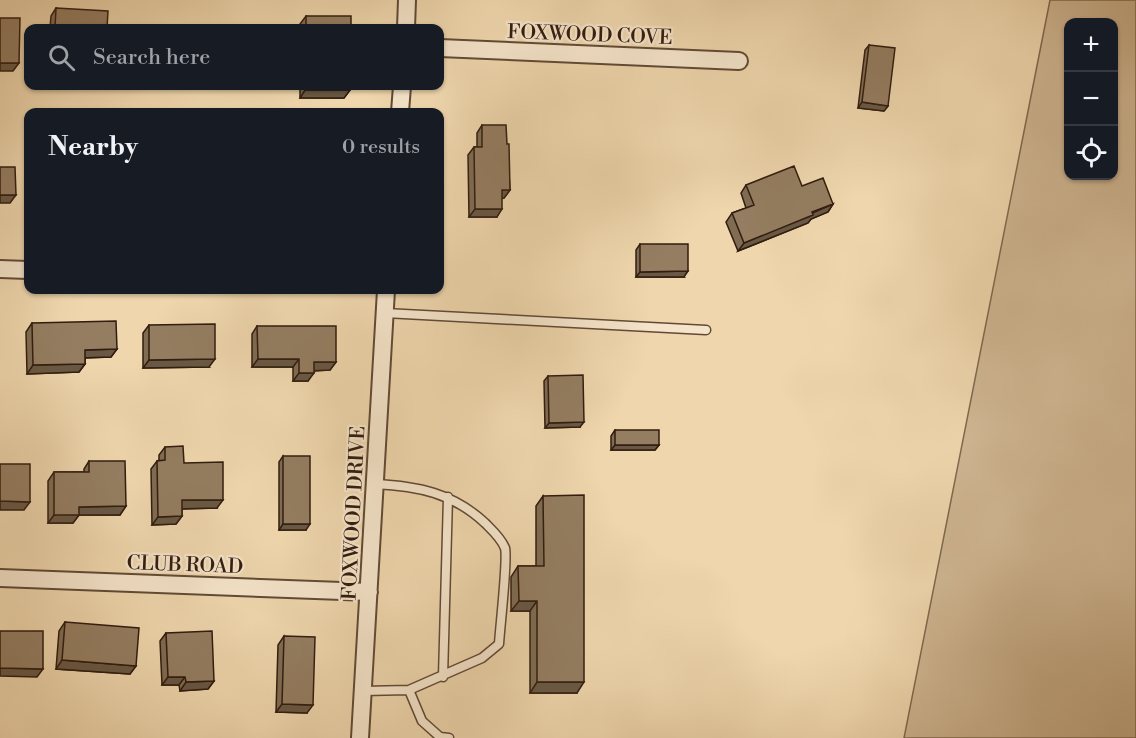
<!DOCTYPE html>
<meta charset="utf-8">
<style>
:root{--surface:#171b24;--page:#242831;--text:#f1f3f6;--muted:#9ea1a6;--line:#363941}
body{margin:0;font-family:"Libre Bodoni",serif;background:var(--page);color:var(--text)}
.controls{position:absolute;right:18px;top:18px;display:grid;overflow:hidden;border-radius:12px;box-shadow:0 2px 4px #0004}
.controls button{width:54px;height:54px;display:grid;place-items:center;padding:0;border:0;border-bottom:2px solid var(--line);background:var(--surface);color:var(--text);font:30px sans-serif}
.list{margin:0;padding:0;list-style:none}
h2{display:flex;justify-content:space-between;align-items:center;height:78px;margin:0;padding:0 24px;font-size:26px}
h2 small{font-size:20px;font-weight:400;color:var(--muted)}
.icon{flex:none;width:33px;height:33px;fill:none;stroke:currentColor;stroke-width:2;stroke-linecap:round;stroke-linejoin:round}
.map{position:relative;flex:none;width:1136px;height:738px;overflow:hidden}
.search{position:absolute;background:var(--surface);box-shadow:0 2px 4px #0004;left:24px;top:24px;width:420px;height:66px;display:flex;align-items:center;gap:15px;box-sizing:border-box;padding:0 21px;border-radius:12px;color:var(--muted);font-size:22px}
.panel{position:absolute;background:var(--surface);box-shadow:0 2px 4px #0004;left:24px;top:108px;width:420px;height:186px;border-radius:12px}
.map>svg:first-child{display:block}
.green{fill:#cfb692;stroke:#806950;stroke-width:1.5;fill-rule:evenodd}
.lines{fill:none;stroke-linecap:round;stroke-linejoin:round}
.lane-casing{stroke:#604a36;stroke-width:11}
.street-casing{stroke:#604a36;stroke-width:20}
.lane{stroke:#f5e4ca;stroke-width:8}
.street{stroke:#f5e4ca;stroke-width:16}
.wall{fill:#7f6c53;stroke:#311c0f;stroke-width:1.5}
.shaded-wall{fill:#685844;stroke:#311c0f;stroke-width:1.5}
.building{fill:#947d61;stroke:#311c0f;stroke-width:1.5}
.labels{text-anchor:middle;stroke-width:4.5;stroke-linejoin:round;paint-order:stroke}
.street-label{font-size:20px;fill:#311c0f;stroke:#f5e4ca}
</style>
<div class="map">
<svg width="1136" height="738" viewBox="0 0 1136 738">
<rect width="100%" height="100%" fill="#efd6ad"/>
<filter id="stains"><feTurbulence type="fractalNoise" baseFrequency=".00333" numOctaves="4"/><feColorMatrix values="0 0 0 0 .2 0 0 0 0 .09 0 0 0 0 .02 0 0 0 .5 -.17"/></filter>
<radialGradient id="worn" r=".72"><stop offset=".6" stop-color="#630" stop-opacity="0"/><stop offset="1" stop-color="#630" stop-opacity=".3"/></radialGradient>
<path class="green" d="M1050,0H1136V738H904ZM1068,22H1114V176H1068Z"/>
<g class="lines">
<g class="lane-casing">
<path id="lane" d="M385,313L706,330
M443,677L448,497
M409,690L422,721L440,737L449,738
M363,691L409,690L482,658L499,644C500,627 508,559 505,548C501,538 492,530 485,523C453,493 418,486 375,484"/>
</g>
<g class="street-casing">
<path id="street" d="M406,28L407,0
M440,48L739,61
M400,112L402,86
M0,269L28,270
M0,578L369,592
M360,738L386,290"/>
</g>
<use href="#lane" class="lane"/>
<use href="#street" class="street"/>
</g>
<path class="wall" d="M56,8L107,28H50L51,16Z
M306,16L351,28H300V24Z
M869,45L888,106L884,111L858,108L865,50Z
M300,86H350V90L344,98H300Z
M482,125L507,144L510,190L504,198H502L497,217H469L468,155L474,147H477V133Z
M746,185L802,186L833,204L828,212L811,219L808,223L738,251L726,222L732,213L746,208L741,193Z
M640,244L684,277H636V250Z
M32,323L117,349L111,357L85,358V364L79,372L27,374L26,332Z
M149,325L209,367L143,368V333Z
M257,326L336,362L330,370L314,371L308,381H293V367H252V334Z
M548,376L580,427L545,428L544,381Z
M615,430L659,445L655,450H611V436Z
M165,447L184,463L217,508L182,509V516L176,524L152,525L151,469L157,461L159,460V455Z
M283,456L306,530H279V462Z
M89,461L126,506L120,515H79L73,523H48V481L54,472H84V469Z
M543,496L577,693H530V611H511V577L518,566H536V506Z
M65,622L136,666L130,674L56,669L59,631Z
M166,633L214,681L208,689L180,691L179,685H162L160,641Z
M284,636L307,713L276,712L278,645Z"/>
<path class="shaded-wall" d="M0,63H19L13,71H0Z
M305,90H350L344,98H300Z
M862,102L888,106L884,111L858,108Z
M502,190H510L504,198L496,199Z
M0,195H16L10,203H0Z
M833,204L828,212L811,219L808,223L738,251L744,243Z
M475,209H502L497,217H469Z
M688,271L684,277H636L640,272Z
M117,349L111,357L79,358L85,350Z
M215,359L209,367L143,368L149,360Z
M258,359H299L293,367H252Z
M314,362H336L330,370L308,371Z
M85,364L79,372L27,374L33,365Z
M299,373H314L308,381H293Z
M584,422L580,427L545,428L549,423Z
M615,445H659L655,450H611Z
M182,500H223L217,508L176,509Z
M0,501L30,502L24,510H0Z
M126,506L120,515H79L73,523H48L54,515L79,507Z
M182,516L176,524L152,525L158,517Z
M283,524H310L306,530H279Z
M519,601H537L530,611H511Z
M62,660L136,666L130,674L56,669Z
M0,668L43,669L37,677L0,676Z
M168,677H185L179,685H162Z
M214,681L208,689L180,691L186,682Z
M537,682H584L577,693H530Z
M282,704L313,705L307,713L276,712Z"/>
<path class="building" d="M56,8L108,11L107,28H55Z
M306,16H351V28H306Z
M0,18H20L19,63H0Z
M869,45L895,48L888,106L862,102Z
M305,86H350V90H305Z
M482,125H506L507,144H509L510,190H502V209H475L474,147H482Z
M794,166L802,186L823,178L833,204L812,212L813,215L744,243L732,213L754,205L746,185Z
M0,167H15L16,195H0Z
M640,244H688V271L640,272Z
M116,321L117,349L85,350V364L33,365L32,323Z
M215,324V359L149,360V325Z
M257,326H336V362H314V373H299V359H258Z
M583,375L584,422L549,423L548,376Z
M615,430H659V445H615Z
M183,446L184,463L223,462V500H182V516L158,517L157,461L165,460V447Z
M283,456H310V524H283Z
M89,461H125L126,506L79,507V515H54V472H89Z
M0,464H30V502L0,501Z
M584,495V682H537V601H519L518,566H544L543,496Z
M65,622L139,628L136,666L62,660Z
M0,631H43V669L0,668Z
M212,631L214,681L186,682L185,677H168L166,633Z
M284,636L315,637L313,705L282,704Z"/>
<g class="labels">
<g class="street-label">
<text transform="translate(590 34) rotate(2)" y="7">FOXWOOD COVE</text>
<text transform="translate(353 513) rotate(-87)" y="7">FOXWOOD DRIVE</text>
<text transform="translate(185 564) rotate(2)" y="7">CLUB ROAD</text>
</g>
</g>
<rect width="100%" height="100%" filter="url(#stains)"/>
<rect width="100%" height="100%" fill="url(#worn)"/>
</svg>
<div class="controls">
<button>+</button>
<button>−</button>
<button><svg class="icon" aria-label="locate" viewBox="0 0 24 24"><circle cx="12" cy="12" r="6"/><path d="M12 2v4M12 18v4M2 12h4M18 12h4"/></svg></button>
</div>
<div class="search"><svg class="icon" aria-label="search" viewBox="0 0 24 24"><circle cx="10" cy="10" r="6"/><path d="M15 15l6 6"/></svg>Search here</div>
<section class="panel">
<h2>Nearby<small>0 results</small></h2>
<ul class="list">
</ul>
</section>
</div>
